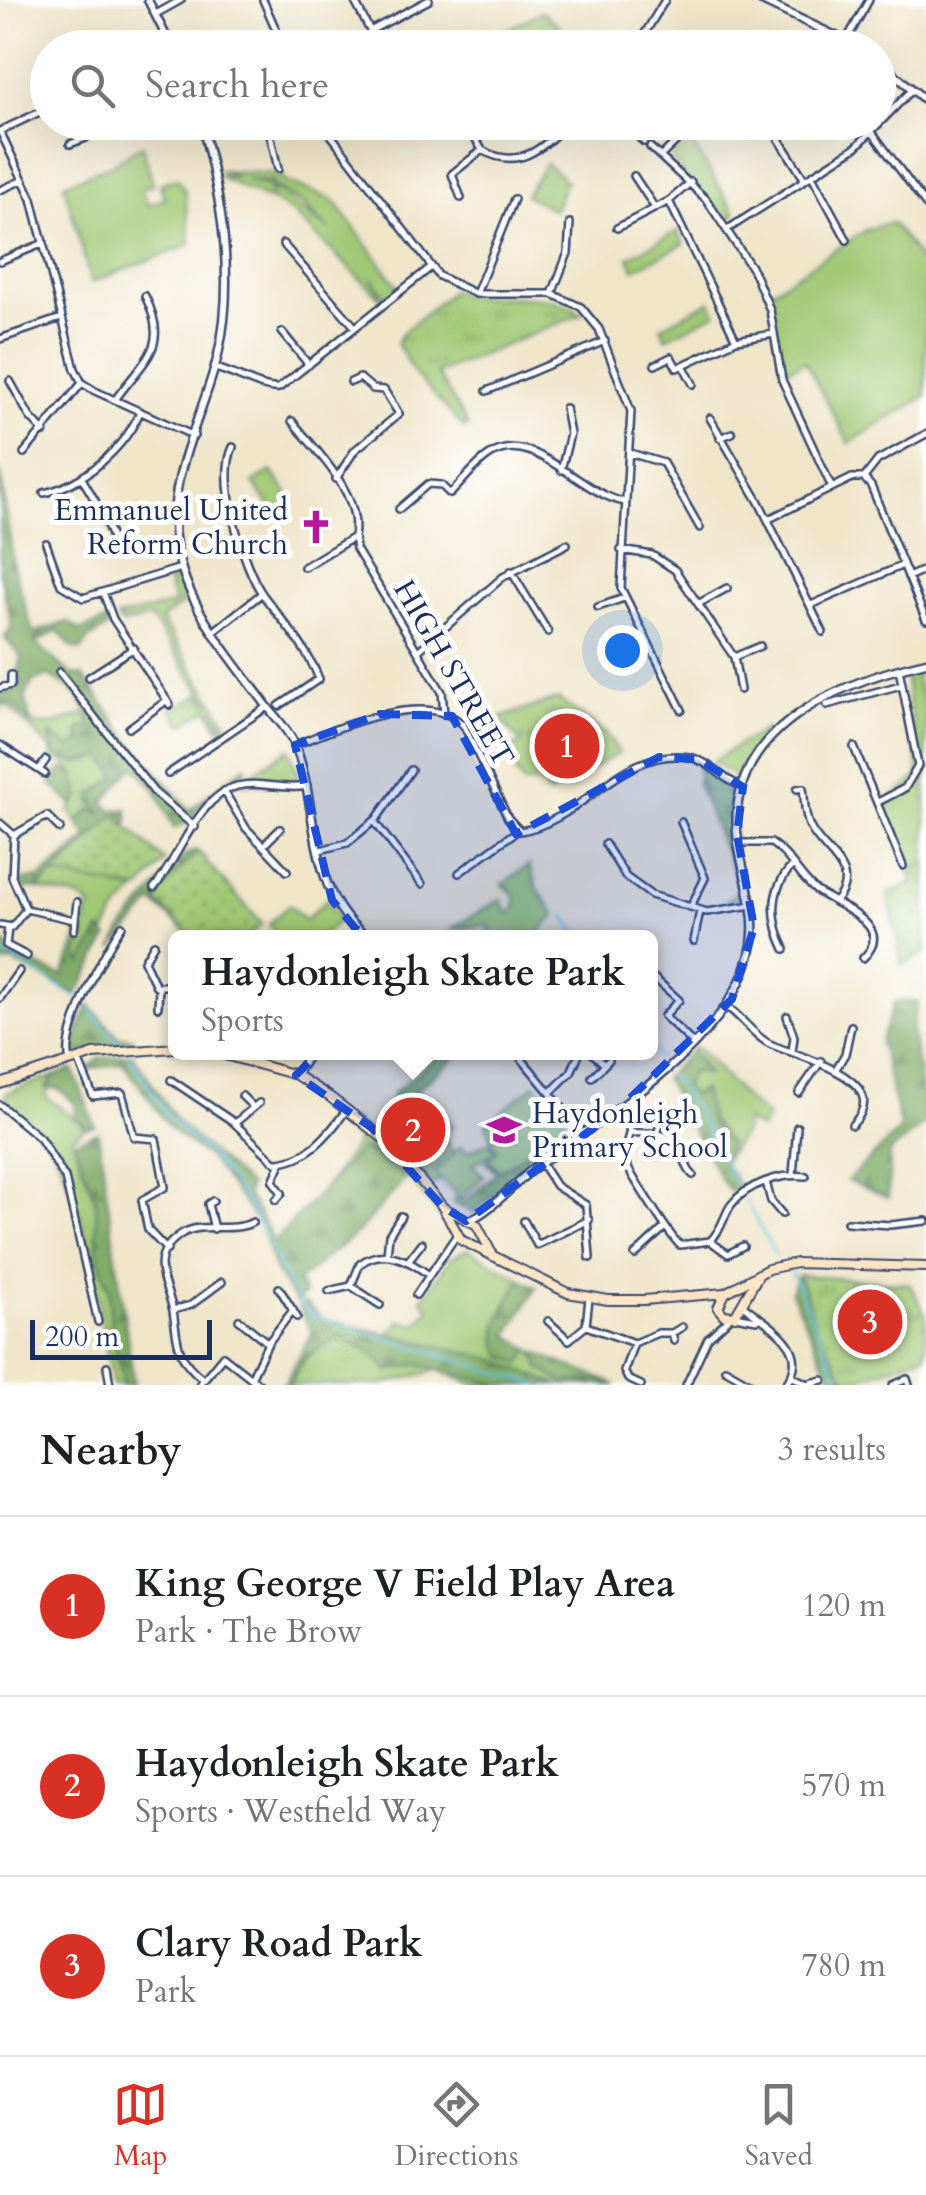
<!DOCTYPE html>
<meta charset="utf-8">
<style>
:root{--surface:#fff;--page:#f6f6f6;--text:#202124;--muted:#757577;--line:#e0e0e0;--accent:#d93025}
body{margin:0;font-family:Cardo,serif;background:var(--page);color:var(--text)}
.scale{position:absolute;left:30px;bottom:25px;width:182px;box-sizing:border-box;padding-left:10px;border:5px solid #1b2f5e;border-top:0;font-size:28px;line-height:35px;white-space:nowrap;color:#1b2f5e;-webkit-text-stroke:8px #fff;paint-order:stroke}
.you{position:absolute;left:622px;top:650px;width:35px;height:35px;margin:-25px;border:8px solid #fff;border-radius:50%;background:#1a73e8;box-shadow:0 0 0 15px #1a73e833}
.badge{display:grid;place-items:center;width:65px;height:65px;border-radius:50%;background:var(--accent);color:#fff;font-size:32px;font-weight:700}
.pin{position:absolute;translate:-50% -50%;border:5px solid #fff;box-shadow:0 2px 10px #0006}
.popup{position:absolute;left:168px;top:930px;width:490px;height:130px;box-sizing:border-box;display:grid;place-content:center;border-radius:15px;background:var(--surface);filter:drop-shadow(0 2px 8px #0005);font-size:32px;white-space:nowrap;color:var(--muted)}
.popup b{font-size:38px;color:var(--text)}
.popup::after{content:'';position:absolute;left:50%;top:100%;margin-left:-20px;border:20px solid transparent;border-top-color:var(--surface)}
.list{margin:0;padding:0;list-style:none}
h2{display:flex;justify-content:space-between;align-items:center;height:130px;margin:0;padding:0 40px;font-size:42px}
h2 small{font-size:32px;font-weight:400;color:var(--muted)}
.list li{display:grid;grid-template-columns:65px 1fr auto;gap:30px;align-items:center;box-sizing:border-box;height:180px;padding:0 40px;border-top:2px solid var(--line)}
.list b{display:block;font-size:38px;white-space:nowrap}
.list p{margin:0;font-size:32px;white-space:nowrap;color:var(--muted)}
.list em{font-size:32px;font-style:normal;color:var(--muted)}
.icon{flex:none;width:55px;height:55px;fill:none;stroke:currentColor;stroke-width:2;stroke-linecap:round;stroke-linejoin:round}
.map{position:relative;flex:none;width:926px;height:1385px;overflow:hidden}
.search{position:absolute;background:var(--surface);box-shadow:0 10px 40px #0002;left:30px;right:30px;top:30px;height:110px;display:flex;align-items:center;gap:25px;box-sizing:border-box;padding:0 35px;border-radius:55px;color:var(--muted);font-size:38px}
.sheet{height:670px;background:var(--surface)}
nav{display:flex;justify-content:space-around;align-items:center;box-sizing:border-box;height:140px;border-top:2px solid var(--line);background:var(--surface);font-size:28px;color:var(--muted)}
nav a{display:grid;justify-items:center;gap:5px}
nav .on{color:var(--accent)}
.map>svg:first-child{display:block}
.grass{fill:#a0c874;stroke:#5e7c69;stroke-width:2.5}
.forest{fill:url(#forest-firs);stroke:#4e6e62;stroke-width:2.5}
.park{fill:url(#park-tufts);stroke:#5e7c69;stroke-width:2.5}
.garden{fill:url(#garden-dots);stroke:#5e7c69;stroke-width:2.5}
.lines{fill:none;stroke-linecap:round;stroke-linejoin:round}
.stream{stroke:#62c1e0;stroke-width:2.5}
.minor-casing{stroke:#3b4a6e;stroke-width:10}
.tertiary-casing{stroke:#3b4a6e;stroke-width:11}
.secondary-casing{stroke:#3b4a6e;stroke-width:12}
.minor{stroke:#fff;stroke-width:5}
.tertiary{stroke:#fff;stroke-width:6}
.secondary{stroke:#fee5c5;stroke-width:8}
.marked{fill:#1d4ed8;fill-opacity:0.2;stroke:#1d4ed8;stroke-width:8;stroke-dasharray:20 12;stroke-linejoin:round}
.labels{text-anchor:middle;stroke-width:10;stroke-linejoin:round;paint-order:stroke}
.poi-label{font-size:30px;fill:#1b2f5e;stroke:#fff;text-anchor:end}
.street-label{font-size:30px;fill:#1b2f5e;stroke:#fff}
</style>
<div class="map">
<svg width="926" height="1385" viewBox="0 0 926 1385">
<defs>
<pattern id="forest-firs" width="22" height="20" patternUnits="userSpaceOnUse" patternTransform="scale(2.5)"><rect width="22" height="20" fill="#80ac66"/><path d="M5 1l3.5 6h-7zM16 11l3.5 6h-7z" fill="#688c57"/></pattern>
<pattern id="park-tufts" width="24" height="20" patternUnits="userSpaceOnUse" patternTransform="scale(2.5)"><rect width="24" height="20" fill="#a0c874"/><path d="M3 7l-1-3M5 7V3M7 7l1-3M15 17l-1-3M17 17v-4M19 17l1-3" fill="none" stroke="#82a362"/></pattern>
<pattern id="garden-dots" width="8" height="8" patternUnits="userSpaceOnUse" patternTransform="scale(2.5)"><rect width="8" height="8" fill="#a0c874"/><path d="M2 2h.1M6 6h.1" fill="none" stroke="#82a362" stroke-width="1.8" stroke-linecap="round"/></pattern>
</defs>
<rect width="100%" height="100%" fill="#fff"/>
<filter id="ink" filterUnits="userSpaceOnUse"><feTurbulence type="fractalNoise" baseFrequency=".01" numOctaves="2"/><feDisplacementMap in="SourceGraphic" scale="20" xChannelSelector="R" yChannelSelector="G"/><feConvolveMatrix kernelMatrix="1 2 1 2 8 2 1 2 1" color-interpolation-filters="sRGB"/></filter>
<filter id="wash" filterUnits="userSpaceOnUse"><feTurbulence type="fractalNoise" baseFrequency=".0048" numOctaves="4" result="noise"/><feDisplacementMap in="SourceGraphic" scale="40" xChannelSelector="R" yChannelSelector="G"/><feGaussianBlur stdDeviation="2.25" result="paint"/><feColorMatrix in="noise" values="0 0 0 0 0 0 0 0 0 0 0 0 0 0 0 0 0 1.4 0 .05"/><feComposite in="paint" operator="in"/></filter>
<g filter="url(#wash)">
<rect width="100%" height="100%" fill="#efe5c9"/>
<path class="grass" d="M542,11L572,37L563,47H474Z
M689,138L736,214L731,218L722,216L672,160V149Z
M142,145L153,184L141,189L148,205L165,199L160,184L177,178L185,190L190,245L91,282L64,184L111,165Z
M546,163L566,181L554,210L525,195Z
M218,171L282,174L283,181L333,199L399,288L387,298L371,278L383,301L296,216L272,200V187L330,230L302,203L271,184L273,178L270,183L245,180L269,186V200L219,177H238Z
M892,223L926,268V396L849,443L805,361L784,371L769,292L866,230Z
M678,231L684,244L634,269L629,257Z
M710,301L716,313L666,338L661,327Z
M271,471L293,500L276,514L253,483Z
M166,577L172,576L180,586L183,604L161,619L228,725L224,727L211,709L222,732L208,709L183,725L172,710L200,694L210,705L151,618L122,624L117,618L175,604Z
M914,670L926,714V863L914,869L884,809C889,794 911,789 919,773L905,676Z
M12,702C40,738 47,724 87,714L91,727L78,733L83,739L70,747L50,737L57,757L83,763L103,756L117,777L91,802L104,811L101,815L94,809L78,822L70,811L80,796L74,774L64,761L52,764L51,749L7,705Z
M766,728L737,777L712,762Z
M289,749L299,775L294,784L237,783Z
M529,865L538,890L556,915L537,935L490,938L489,925L451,929L501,899L508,914L516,907L515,895L503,884Z
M54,875L137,890L115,914L106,932L100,931L82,964L77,957L90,905L79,898L38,889Z
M327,899L340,920L319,938L278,937L269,924L289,905L305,920Z
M696,1047C718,1066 746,1105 768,1116L761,1129L745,1121L744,1133L724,1160L721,1133L709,1118L704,1095H692L684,1086L687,1075L703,1066L691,1051Z
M56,1075L45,1096L86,1127L72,1138L96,1202L99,1263L109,1288L111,1331L124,1385H113C97,1306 89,1203 46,1138C35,1122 18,1116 5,1103L6,1093Z
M535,1084L569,1124L500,1171L488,1159L497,1151L486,1124Z
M412,1088L434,1108L430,1112L433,1116L438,1113L452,1126L443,1134L453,1153L434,1173L440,1180L433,1185L399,1147L383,1120L390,1104L408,1119L393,1102Z
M350,1118L385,1146L388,1151L377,1141L371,1147L407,1171L455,1235L410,1179L366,1148L323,1191L358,1141L341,1124Z
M468,1249L521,1279C505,1308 475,1346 520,1363L530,1349C544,1365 542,1371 564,1383L582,1379L594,1385H475L438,1370L380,1385H289C300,1362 314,1347 339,1338L369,1351L401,1321L416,1324L430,1310L422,1299L451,1258Z"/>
<path class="forest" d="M0,470L14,568L33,633L68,622L80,631L108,620L111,625L89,639L81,650L71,647L58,630L36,643L72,675L83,676L128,738L190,810L245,766L247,769L193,812L197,818L174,828L156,790L136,768L131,769L104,802L111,810L128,809V822L121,828H102L38,889L22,888L18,881L40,878L88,838L78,822L91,809L102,814L91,795L117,777L103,757L79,763L55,756L51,735L70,747L83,741L78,733L82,728L91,727C81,695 82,693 48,676L32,682L25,697L31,724L12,703L0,706V696L22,684L17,674L21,657L5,638L12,627L0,573Z
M698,766L732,795L734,852L743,898L715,909L741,889L697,784Z
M62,768L74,774L80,796L73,805L51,784Z
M196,850L205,858V864L158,903L192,937L153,902L113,949L124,927L185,855Z
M81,929L86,935L77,957L82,963L100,931L108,937L77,994L13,962L0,964V930C3,958 38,966 63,976Z
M917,1001L912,1029L926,1122L890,1152L888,1198L847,1181L901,1129L880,1043L894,1002Z
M89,1005L119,1037L133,1038L134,1042L74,1054L71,1049Z
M691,1051L708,1074L691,1072L684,1086L692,1095L703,1089L711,1123L729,1144L723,1161L741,1190L735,1196L722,1181L664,1078Z
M441,1053H462L406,1098L394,1101L392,1094Z
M132,1054L179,1124L249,1186L246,1194L264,1223L259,1224L211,1160L172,1130L123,1063L88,1069L99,1059Z
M73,1069L95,1126L86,1128L75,1116L76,1104L59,1089L46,1088L56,1075Z
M569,1124L573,1136L518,1172L474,1213L453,1203L455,1197L467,1199L497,1173L485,1161L501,1171Z
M98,1132L134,1385H124L111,1331L109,1288L97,1253L96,1202L74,1142Z
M362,1148L406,1178L359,1231L298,1281L304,1293L297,1304L276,1272L261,1228L266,1226L273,1242Z
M797,1278L808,1285L847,1385H835L791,1292Z
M521,1279L537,1287L508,1335L530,1349L521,1363L503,1357C487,1329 507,1303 521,1279Z
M305,1303L322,1319L494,1359L557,1385H500L418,1364L389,1371L369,1351L339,1338L305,1357L289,1385H284L312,1333L299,1308Z
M534,1352L616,1385C596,1385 583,1379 564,1383L541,1369Z"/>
<path class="park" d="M452,291C495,305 544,285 582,314L437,373L468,426L464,428L413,372L397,343L402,333Z
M558,699L608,735L619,753L549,794L538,782L524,784L503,754L521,743L505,725L478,734L472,727Z
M490,1141L495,1153L472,1164L484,1176L460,1199L434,1173L461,1146L467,1152Z
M799,1275L910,1284L926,1315V1355L860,1378H846L817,1330Z"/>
<path class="garden" d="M115,815L165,861L140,890L54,875Z
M197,851L262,924L248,937H192L158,903L157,897Z
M926,863V954L902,965L888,893L913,883L910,871Z"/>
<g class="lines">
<path class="stream" d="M565,915L580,938
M0,951L80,999
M85,1005L122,1046
M650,1047L659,1058
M130,1056L167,1116L208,1153L249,1204L292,1292L310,1315L538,1385
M668,1074L696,1110L738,1189
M745,1200L776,1256
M791,1271L842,1385"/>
</g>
</g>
<g filter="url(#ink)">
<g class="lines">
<g class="minor-casing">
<path id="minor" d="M263,0L284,48
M354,0L379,48
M156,14L181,0
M370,31L429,0
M847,39L869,0
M272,48L282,44
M636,48L665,0
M48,108L0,131L32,199L75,369L82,383L95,391L194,436
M76,122L78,140
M321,122L439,276L476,294H552L581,307L599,329L631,411L621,588L682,710
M466,122L482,150C520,172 544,146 569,122
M621,122L644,142
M768,122L805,180
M872,132L926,205
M70,144L86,138
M650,147L706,199L753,270L770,310L782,380L832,488
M661,156L696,122
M278,169L270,134L280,122
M634,176L655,208
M812,176L847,240
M691,182L669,201L736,340
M0,190L23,180
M461,198L452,174L482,150
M617,228L669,201
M728,229L856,147L912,90
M283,244L355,327
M0,261L44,243
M476,294L514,199
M552,294L568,253L570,223
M282,332L309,365
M0,339L61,318
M655,365L671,357L677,368L736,340L774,334
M683,365L693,384
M215,368C234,372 261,390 279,388L430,268
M10,381L30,417L44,432
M487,391L605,341
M115,400C144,359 171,348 145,296
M710,418L759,502L823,632
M292,421C317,452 362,494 354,537L304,567
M720,438L732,433
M233,447C217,480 242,565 263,595C284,623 306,646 319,679L279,706
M24,453L82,383
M630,453L663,463L700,528
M561,470L570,434L565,408
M864,478L871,486L926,620
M336,479L355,450L399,414L384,390L373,389L360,378L351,382
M83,480L103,514L116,549
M44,493C82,485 124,449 140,412
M399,509L428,484L441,485L450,494C463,482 474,465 490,455C533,427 579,494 625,502
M769,519L852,478H864L878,460L926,434
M354,537L356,549L442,692L444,714
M46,543L61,585L83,598L181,568
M621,550L652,555L675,570L734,657L740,690
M511,571L548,632
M908,577L926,569
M104,595L113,619L170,705
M698,604L727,588
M811,605L903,565
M598,607L624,598
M213,632L261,594
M418,651L503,577L567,544
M734,657L760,646
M59,672L154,792L195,827
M89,677L134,648
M0,688L11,685V675
M827,705L901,685
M129,728L166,701
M0,745L45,774
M295,745C334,729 429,687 464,726L508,818L520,831C583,822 621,746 689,757C710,761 722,780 743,787
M854,747L903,866
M39,770L46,760
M168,774L267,707
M797,789L803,788C805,801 804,815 810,827C822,853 862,868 836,901
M224,791L246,828L287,871
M878,802L905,788L918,766L899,669
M375,821L411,770
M681,822L705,878L691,906
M0,823L14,835L47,816L60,829
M738,843H771C790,855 797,874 814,889C831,904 899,924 863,958
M605,844L626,877L651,895L707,912L752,905
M263,846L280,829
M320,850L347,843L374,821L422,884
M459,873L517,831
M154,888C179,859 197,797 237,786C260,780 283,791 307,786
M26,909L74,920
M0,925L12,927L26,909L12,877L14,835
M8,928L6,945L27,956
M74,930L77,902
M439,934L465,938
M694,941L700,911
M154,944L144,961L156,986H175
M785,949C771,920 769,890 793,865
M653,977L679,1000L664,1016L692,1042
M0,998L19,971
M158,1007L159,987
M727,1007C742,1017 752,1034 768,1043C790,1055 899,1078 852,1125
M787,1016L794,1037L792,1051
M516,1052L583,1133
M591,1052L604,1064
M78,1059L93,1096L122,1093L134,1137L156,1139L165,1187L142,1200L148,1230L167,1250
M70,1061C61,1033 105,950 122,926
M836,1069L845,1054L851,1026
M592,1077L609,1060
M171,1080L232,1121L275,1162C307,1162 330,1133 347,1109
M550,1093L571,1072L580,1052
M799,1093L821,1061
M242,1096L251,1105
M0,1105L40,1138L65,1178L98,1322
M617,1111L630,1130C628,1140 623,1150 625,1161C626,1168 674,1242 680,1245L710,1241C722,1230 723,1217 731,1205C747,1184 781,1173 806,1176
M235,1123L259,1103
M658,1132L661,1118
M630,1133C651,1132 672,1131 682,1153C687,1163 685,1168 693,1175
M541,1163L556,1186L586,1205L590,1258
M793,1175L797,1127
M766,1182L771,1201L782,1214
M276,1200L282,1193L273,1181L281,1163
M213,1201L208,1204L214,1229
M524,1221L537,1245L589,1220
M847,1222L890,1225L926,1221
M710,1241L728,1254L743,1246
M387,1255L389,1235L401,1216
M635,1255L664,1228
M408,1261L422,1243
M351,1286L380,1305
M279,1288L297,1317
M329,1291L351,1286L360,1264C383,1246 409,1260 429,1275
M416,1295L456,1236
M743,1305C767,1325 815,1348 785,1385
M173,1310L191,1305L222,1282
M735,1316L757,1320
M239,1320L268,1343
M548,1321L569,1340L586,1326L634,1343L658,1333H672
M586,1326L589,1298
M674,1341L672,1333L682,1327
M634,1343L624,1371L628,1379L641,1385
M107,1366L110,1385
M725,1369L753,1385
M791,1376L810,1385
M251,1378L260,1385
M204,1379L223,1356L251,1378L268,1343L293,1310
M810,1383L823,1380
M199,1385L203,1379C175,1358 178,1341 173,1311C168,1284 144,1257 183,1233C204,1221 231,1234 253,1222
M686,1385L708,1338L732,1316
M893,1385L907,1379L909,1385"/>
</g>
<g class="tertiary-casing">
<path id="tertiary" d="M148,0L172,48
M760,0L861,48
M878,60L926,101
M201,122C221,196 236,280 218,355C203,417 165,480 176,545C186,606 228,654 264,702C274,716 288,729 295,745C320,809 306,896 369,938
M296,1075L310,1052
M468,1221C494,1209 511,1186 533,1169C603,1117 721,1049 748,961C762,919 744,883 738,842C722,731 838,682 926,662"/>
</g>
<g class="secondary-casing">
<path id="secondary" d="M214,1052L296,1075L330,1097L388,1142L442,1206L461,1240L568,1293L608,1300H644L725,1293L768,1269L796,1263L926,1267
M0,1084L94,1054L175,1048
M446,1209L477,1225L491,1252
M725,1293L718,1308L724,1315L735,1316L759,1274"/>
</g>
<use href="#minor" class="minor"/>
<use href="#tertiary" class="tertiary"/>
<use href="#secondary" class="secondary"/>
</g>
</g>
<path class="marked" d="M380,714L452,716L516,834L659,757L698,759L743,787L737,834L754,927L732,999L617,1111L466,1221L442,1206L372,1128L296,1075L410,964L355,928L332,900L295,745Z"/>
<defs>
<g id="church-bare" transform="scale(2.7)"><path d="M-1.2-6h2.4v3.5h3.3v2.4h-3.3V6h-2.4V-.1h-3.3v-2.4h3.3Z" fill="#b5179e" stroke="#fff" stroke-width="2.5" paint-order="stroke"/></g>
<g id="school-bare" transform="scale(2.7)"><path d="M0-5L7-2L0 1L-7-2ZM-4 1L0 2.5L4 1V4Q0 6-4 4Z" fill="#b5179e" stroke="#fff" stroke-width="2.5" paint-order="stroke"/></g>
</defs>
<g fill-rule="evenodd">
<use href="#church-bare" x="316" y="527"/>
<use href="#school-bare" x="504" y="1130"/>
</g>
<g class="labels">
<g class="poi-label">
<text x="288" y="520">Emmanuel United<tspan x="288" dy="34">Reform Church</tspan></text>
<text x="532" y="1123" text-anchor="start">Haydonleigh<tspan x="532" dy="34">Primary School</tspan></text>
</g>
<g class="street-label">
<text transform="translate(454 673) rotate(60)" y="10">HIGH STREET</text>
</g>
</g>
</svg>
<div class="scale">200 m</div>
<div class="you"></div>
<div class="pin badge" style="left:567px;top:746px">1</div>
<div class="pin badge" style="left:413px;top:1130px">2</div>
<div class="popup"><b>Haydonleigh Skate Park</b>Sports</div>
<div class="pin badge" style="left:870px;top:1322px">3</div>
<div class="search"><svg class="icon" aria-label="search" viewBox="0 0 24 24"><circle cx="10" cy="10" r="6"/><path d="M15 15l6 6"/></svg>Search here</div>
</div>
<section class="sheet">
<h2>Nearby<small>3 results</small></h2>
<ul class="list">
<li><span class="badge">1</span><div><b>King George V Field Play Area</b><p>Park · The Brow</p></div><em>120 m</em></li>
<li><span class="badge">2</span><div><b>Haydonleigh Skate Park</b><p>Sports · Westfield Way</p></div><em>570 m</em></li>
<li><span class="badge">3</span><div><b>Clary Road Park</b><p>Park</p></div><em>780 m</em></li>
</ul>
</section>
<nav>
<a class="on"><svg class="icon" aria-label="map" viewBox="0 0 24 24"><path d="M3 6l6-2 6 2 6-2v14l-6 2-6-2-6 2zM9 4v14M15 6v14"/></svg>Map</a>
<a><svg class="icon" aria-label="directions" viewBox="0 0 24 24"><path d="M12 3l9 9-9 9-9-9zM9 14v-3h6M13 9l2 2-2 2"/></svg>Directions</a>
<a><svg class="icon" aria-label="saved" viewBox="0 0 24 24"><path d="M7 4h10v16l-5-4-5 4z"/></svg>Saved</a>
</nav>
